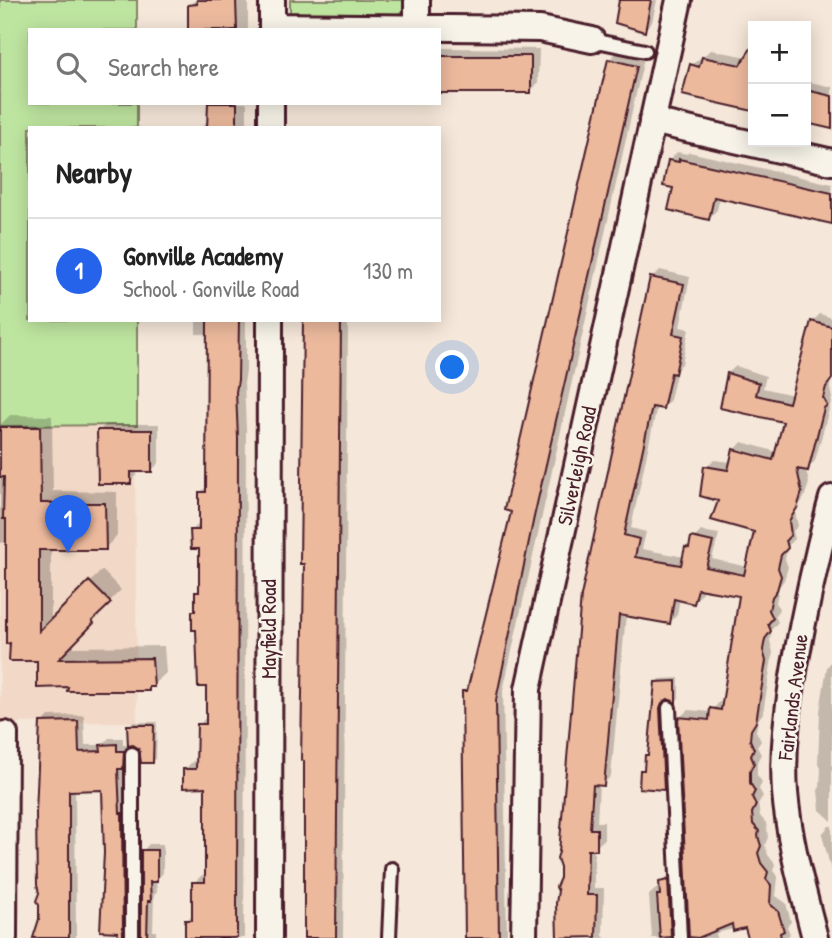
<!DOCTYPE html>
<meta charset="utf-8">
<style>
:root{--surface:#fff;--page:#f6f6f6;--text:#222;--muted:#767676;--line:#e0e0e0;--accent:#2563eb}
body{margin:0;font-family:"Patrick Hand",sans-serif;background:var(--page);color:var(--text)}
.controls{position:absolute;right:21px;top:21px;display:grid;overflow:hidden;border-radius:0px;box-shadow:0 4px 18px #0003}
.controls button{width:63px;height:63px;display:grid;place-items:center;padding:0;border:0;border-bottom:2px solid var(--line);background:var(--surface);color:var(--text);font:35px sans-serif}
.you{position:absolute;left:453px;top:368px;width:24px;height:24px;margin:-18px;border:5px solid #fff;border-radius:50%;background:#1a73e8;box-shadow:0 0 0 10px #1a73e833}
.badge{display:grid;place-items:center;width:46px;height:46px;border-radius:50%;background:var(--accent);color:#fff;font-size:23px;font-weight:700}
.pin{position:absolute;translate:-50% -58px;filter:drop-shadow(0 2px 4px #0008)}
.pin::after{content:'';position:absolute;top:37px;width:24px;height:21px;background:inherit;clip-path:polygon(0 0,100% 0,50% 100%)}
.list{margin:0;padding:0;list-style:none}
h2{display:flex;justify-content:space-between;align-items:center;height:91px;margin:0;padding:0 28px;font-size:30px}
h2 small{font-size:23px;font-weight:400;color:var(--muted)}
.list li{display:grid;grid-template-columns:46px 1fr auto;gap:21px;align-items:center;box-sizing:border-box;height:105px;padding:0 28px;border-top:2px solid var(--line)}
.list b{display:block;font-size:26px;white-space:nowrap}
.list p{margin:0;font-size:23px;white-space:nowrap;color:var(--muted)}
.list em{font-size:23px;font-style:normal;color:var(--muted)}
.icon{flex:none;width:38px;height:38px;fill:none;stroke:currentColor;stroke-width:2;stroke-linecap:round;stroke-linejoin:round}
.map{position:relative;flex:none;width:832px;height:938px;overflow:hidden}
.search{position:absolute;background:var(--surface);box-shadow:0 4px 18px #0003;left:28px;top:28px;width:413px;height:77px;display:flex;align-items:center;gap:18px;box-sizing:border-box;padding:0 24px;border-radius:0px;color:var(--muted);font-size:26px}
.panel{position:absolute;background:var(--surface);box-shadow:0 4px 18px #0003;left:28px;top:126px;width:413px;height:196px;border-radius:0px}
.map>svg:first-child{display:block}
.built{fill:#f2d9c7}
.green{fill:#bee5a0;stroke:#848266;stroke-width:2}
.shadow{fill:#0003}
.building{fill:#ecb99d;stroke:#4a1f2b;stroke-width:2}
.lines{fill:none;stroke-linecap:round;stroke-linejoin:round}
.lane-casing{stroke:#4a1f2b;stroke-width:18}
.street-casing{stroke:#4a1f2b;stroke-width:30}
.lane{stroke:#f7f3e8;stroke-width:12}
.street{stroke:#f7f3e8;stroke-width:24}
.labels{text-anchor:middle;stroke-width:5;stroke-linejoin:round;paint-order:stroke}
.street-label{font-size:21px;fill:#4a1f2b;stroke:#f7f3e8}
</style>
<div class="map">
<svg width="832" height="938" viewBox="0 0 832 938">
<rect width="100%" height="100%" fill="#f5e7d9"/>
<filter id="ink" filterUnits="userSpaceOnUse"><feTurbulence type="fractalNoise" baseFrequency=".0143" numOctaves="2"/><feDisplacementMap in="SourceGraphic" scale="14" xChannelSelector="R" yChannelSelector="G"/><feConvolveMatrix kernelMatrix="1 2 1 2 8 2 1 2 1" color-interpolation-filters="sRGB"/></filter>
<g filter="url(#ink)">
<path class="built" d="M137,425L135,436L137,722L0,723V426Z"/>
<path class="green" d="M0,0H137V30H30V103H137V128H30V320H137V425L0,426Z
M290,0H403L404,9L398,15L290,13Z"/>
<path class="shadow" d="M195,0H248V30H199L190,5Z
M621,0H657L652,22L644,30Z
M439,48L539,49L538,83L530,92L439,91Z
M711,50L748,57L753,55V109L685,93L691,65Z
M617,52L644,58L503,691L507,938H467L463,692L471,685L513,511L609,60Z
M806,81L832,87V127L806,121Z
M209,103H247V128H202L209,118Z
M677,152L687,154L689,152L832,184V222L720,197L717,210L709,218L675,187L669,161Z
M660,270L690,277L680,327L689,329L682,364L677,369L670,400L663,407L657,406L631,528L646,532L642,549L684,557L686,547L701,531L719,534L712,559L748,567L756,531L720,499L706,467L714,460L732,462L735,450L742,442L777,452L785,420L728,373L736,366L766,376L763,388L793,395L812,322L820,314L832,318L830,389L832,398L815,461L806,470L809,483L804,498L795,512L798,526L793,531L795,539L788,546L785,559L788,567L784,580L779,587L776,602L779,609L775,616L778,622L772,629L770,641L773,652L763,713L758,720L756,731L761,741L757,747L761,754L757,762V775L762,782L759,789L763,796L758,804L760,816L766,823L768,837L765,845L768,855L775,864L773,871L778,877L776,896L786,903L791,922L787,926L790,934L786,938H750L746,926L716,933L717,938H690L680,717L688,710L711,712L719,702H724L741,595L703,588L701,595L693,602L680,598L677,615L670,622L626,614L611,776L603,784H599L597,822H604V840L594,848V888H604L603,936L606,938H558V903L561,879L559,858L652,278Z
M196,320H246V371L244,383L246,429L244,938H187V920L194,913V883L202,875H207V786L185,769L193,761H198L199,725L207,716V685L193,612L197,608V593L201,590V547L192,530L201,522L200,493L208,485V334H196Z
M305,320H348L343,938H306Z
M10,415L52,416L53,491L117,492V536L105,548H51V622L102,570L121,590L103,608L105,610L68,647L164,646L166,673L148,689L69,685L39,659L8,542L0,543V425Z
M106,424H159V463L152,470H137V475L130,482L99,431Z
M832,661V821L820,810L818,790L820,787L821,768L818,763L820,711L827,667Z
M679,678V698L676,701L668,697L663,703L667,785L663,788L641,771L646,767L647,756L650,752L657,682L660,679Z
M84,715L85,745H102L109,738H123V745H130L129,726L132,722H157L156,758L153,761L141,748L130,744V760L124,765L134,938H119L106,853L104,789H75L76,938H38L41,920L42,723L49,716Z
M829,826H832V875L822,834Z
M149,844H163V873L156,880L157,892L154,895L153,931H156V938H142L143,851Z
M676,874L679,935L686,938H652L649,895L657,888H661V882L669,875Z"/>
<path class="building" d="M197,0H236L237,30H188V5L197,4Z
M619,0H651L645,32L615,23Z
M753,45V111L682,95L690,64L699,67L702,57L740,65Z
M439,56H531V93H439Z
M608,59L637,66L534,517L496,700L499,938H465L462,691H467L511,512L504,510Z
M806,90L832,96V129L806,123Z
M208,103H237V128H207Z
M679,159L832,193V224L714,197L709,220L668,210L673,188L663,186L668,160L679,162Z
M650,277L684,284L673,334L683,336L675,374L671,373L663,409L652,407L624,535L639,539L635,557L681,565L685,547L689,548L691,537L713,542L706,567L744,575L754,532L711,520L718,501L700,496L704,466L728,470L733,449L773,460L783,422L720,408L727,373L759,383L756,395L789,403L811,321L832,327V379L826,387L823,398L827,405L824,408L808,471L797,469L802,492L797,508L789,521L791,535L786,540L788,548L781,555L778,568L781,576L777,590L772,597L769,610L773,618L768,624L771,631L765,639L763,650L766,661L756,722L751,730L750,740L754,749L751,756L754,763L750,771V783L755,791L752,797L756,805L752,813L753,824L759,831L758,836L761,846L758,853L761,863L768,872L766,879L771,885L770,904L778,911L784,931L780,933L781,938H748L745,928L733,931L732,924L698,938L689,937L678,717L709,720L710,708L721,710L739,596L698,589L694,604L674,599L670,624L619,615L604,786L593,785L590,829H597V850H588L587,895H597L596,937L557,938L556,903L558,891L556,887L560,878V867L557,858L559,852L581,596Z
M207,320H239L238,380L236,392L238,438L237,911V937L234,938H185V920H192V882H205V787L183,788V769H196L197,724H206V687H198L196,630H192V611H195V592H199V549H191L190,530H199V492H206Z
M303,320H341L336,938H304V761L301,760L304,564H300Z
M0,427H40L41,503H105L106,550H39V631L89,581L111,603L92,621L94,623L59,659L152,658L154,687H149V691H67L68,687L37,688V661H9L10,643L6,644V519H3L4,477H0Z
M97,430H152V472H131V484H98Z
M676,681V704L668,699L662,703L660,708L664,790L639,788L640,770H644L645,755H648L655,682Z
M78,721L79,752L101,751L100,745L117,744V751H124L123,769H118L120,813H122L123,938H117L118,932L100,931L104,853L102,790L69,791V938H33L39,919V905L36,901L39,893L37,885L36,813L40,722Z
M127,725H154L153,763H141L139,749L133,745L128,746Z
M141,850H157V882H150L151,901H148L147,938H141Z
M668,880L671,937L660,938L657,895H660L659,882Z"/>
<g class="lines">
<g class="lane-casing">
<path id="lane" d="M592,40L645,51
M669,708L680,938
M132,754V938
M389,938L392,869"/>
</g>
<g class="street-casing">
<path id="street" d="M272,0V30
M272,26L540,29L592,40
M417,28V0
M652,121L832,162
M271,128V103
M4,938L5,734
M269,938L270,320
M524,938L528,689L679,0
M815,938C803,890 789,842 785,792C782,749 788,707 795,665C805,609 817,554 832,498"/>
</g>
<use href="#lane" class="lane"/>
<use href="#street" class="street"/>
</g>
</g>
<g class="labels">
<g class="street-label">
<text transform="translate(577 466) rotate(-78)" y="7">Silverleigh Road</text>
<text transform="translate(269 629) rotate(-90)" y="7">Mayfield Road</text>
<text transform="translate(793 697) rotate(-83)" y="7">Fairlands Avenue</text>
</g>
</g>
</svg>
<div class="controls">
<button>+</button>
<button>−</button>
</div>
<div class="you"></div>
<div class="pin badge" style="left:68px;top:553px">1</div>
<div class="search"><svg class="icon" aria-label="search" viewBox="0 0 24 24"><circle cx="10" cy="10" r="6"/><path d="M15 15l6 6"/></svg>Search here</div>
<section class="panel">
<h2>Nearby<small></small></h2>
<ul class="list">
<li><span class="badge">1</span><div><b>Gonville Academy</b><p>School · Gonville Road</p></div><em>130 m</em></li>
</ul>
</section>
</div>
